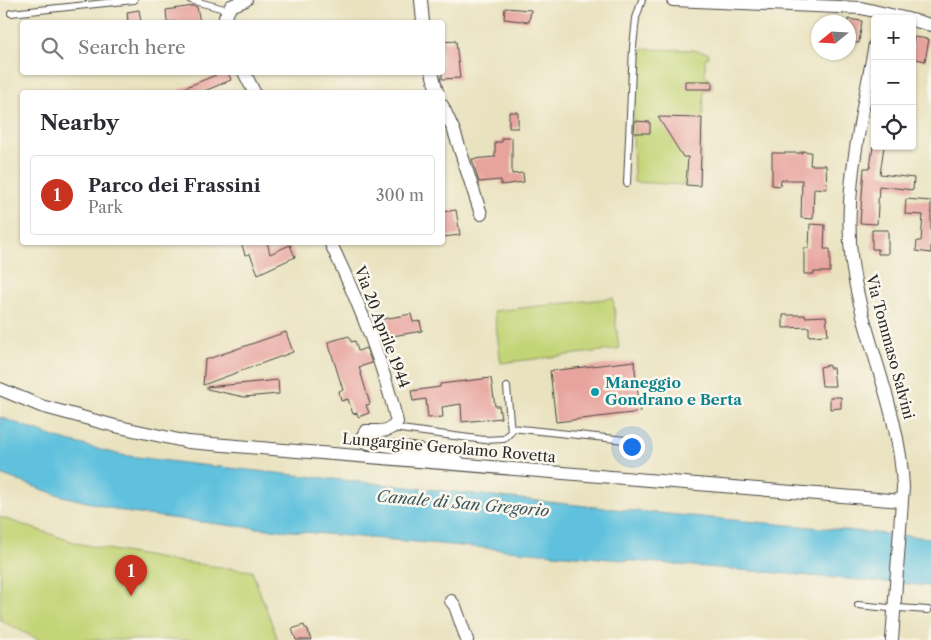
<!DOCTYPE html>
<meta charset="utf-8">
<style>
:root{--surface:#fff;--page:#f2f2f3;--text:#2b2b33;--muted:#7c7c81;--line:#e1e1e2;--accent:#c8321e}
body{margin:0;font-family:"Libre Caslon Text",serif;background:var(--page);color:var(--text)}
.controls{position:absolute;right:15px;top:15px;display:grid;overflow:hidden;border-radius:5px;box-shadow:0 1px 4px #0004}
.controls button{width:45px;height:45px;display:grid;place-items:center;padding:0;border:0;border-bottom:1px solid var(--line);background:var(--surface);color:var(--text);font:25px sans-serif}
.compass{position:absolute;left:811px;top:15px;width:45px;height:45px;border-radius:50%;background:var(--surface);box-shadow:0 1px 4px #0004;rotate:252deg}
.you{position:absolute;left:631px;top:446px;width:18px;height:18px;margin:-12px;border:4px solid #fff;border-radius:50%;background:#1a73e8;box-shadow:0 0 0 8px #1a73e833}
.badge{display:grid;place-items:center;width:32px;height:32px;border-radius:50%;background:var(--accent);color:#fff;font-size:16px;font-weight:700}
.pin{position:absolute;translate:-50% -41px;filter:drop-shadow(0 1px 2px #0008)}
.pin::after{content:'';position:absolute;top:26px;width:18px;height:15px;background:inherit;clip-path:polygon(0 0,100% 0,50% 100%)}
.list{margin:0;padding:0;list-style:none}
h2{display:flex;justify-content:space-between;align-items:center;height:65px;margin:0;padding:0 20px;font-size:21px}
h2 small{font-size:16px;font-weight:400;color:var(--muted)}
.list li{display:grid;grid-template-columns:32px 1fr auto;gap:15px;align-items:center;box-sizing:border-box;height:80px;margin:0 10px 10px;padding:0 10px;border:1px solid var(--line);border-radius:5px}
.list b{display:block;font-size:19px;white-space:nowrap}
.list p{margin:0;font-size:16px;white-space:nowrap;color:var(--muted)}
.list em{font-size:16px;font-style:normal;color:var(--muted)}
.icon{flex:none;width:28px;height:28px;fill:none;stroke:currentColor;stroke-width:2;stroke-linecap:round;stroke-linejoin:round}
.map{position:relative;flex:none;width:931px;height:640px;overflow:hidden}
.search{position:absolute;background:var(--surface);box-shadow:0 1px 4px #0004;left:20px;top:20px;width:425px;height:55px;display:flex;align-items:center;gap:12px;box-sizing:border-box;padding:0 18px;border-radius:5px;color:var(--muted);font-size:19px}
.panel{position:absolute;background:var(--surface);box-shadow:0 1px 4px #0004;left:20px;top:90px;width:425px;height:155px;border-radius:5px}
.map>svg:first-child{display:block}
.green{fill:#c3d476;stroke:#778050}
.water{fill:#5fc1dd;stroke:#457684}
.building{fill:#e7a49e}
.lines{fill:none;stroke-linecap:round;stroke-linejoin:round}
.service-casing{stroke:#484641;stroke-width:8}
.minor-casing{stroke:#484641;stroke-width:14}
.service{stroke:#fff;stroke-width:6}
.minor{stroke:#fff;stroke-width:12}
.culture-dot{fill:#0f9aa8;stroke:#fbf7ec;stroke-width:2}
.labels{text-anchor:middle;stroke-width:5;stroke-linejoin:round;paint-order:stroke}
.street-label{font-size:15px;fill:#2b2b2b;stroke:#fbf7ec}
.culture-label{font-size:15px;font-weight:bold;fill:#0d838f;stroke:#fbf7ec;text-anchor:start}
.water-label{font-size:16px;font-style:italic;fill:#3b5860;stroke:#fbf7ec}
</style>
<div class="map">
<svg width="931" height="640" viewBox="0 0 931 640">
<rect width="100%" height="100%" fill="#fbf7ec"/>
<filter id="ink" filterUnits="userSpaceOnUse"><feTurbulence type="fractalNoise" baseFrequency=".02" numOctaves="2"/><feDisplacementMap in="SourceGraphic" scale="10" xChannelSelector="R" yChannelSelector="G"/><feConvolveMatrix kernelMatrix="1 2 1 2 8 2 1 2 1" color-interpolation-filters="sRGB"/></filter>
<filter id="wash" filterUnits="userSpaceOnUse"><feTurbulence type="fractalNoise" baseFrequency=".0096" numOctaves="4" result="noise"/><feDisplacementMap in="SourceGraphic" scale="20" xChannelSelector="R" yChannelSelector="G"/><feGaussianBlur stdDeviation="1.12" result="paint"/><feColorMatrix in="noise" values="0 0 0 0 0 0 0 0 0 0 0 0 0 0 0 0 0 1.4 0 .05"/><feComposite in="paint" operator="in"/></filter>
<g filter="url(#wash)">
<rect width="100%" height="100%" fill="#e9e2bf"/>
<path class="green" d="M636,49L693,50L708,53V58H705V76L708,77V81H712V89L704,90L700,186L634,182L633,132Z
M613,298L619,349L501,363L494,311Z
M0,517L80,544L174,561L252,571L278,640H39L0,620Z"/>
<path class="water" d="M0,417L57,438L121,455L192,464L624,510L931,538V586L622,560L234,526L131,513L55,494L0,474Z"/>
<g id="blocks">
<path class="building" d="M193,6L197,7L200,22H167L166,10Z
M505,8L531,10L529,22L504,19Z
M139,10L141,22H128L127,12Z
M848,19L862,21L859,43L848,42Z
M914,37L929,39L925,61L912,58Z
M456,41L460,78L442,79V42Z
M214,72H228L231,80L202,92H174L216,75Z
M685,81H712V89H685Z
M509,112H518V128H509Z
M658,117L702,118L700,186L686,185L688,157H683Z
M635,121L650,122V133H634Z
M502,138H512V174L523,173L524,182L501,185V180L479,182L472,159L495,157V142H502Z
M873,146H884L880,174L914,178L913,190L879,186L877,224L860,223L864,168H870Z
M802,151L811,152L810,165H826L827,189L814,188L813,219L801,218L802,180H781L780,186L772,185V153H802Z
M906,199L931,201V253L916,251L917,241H921L923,215L905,214Z
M456,210L460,235L443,237L442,212Z
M810,224L825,225L824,249H830V272H814V274H804V248H809Z
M872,230H888V254H878V249H872Z
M241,242H267L270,254L290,245L295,257L258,274L250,254L245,255Z
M411,314L413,322L420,321L422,331L381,338L378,320Z
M783,315H805V317L826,316L828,335L809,336V327L783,328Z
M286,332L293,352L203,385L205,360Z
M349,336L351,342L355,341L358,351L366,348L372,363L359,367L370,404L366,405L369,413L358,417L357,413L353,414L348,399L341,401L339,391L343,390L328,342Z
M634,361L640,412L556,422L550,371Z
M829,365V368H833L835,386H822L820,367Z
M491,378L495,406H499L501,418L462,422L461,404L442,407L443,417L428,418L426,399L413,401L411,391L440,387V384Z
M278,380L279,394L244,397L207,389V387Z
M830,397H841V408L830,409Z
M304,625L305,628H307L311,640H296L292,629Z"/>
</g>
</g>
<g filter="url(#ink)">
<use href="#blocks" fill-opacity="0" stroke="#484641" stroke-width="1"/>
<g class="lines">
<g class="service-casing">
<path id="service" d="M191,0L228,10
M11,13L134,0
M627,183L633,47L636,18L642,0
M393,428L485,440L504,439L511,432L507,387
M511,428L625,440
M858,605L889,608
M899,608L928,610"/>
</g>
<g class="minor-casing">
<path id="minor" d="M421,0L423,22
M673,0L861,8L908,19
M912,20L931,25
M226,22L225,17L231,6L246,0
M875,44C862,118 841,196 853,270C865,344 900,412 903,487L892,640
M244,72L254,92
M432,72L437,92
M442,105L454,131L481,214
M330,242C358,300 382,359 397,422C390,433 379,431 366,431L362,437L364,441L368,443C388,446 444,451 459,462
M0,389L41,406L115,426L188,442L902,501
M451,601L455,606L467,640"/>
</g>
<use href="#service" class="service"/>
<use href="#minor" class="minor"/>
</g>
</g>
<circle class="culture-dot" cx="595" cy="392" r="5"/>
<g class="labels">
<g class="street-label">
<text transform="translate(382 327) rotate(69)" y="5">Via 20 Aprile 1944</text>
<text transform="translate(890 347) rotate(75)" y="5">Via Tommaso Salvini</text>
<text transform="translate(449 448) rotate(5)" y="5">Lungargine Gerolamo Rovetta</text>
</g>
<g class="culture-label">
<text x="605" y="388">Maneggio<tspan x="605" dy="17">Gondrano e Berta</tspan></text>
</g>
<g class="water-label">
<text transform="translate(463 503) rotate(5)" y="6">Canale di San Gregorio</text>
</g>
</g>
</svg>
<div class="controls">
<button>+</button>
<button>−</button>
<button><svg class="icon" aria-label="locate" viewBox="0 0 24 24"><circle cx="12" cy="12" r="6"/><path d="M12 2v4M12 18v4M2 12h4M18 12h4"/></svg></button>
</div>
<svg class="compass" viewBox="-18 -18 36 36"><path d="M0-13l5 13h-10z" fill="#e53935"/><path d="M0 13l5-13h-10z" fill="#7c7c81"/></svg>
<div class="you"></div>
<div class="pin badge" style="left:131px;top:596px">1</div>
<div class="search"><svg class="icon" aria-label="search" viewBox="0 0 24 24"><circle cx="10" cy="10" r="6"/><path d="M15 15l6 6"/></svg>Search here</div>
<section class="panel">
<h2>Nearby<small></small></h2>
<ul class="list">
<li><span class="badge">1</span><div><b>Parco dei Frassini</b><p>Park</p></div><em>300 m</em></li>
</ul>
</section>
</div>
